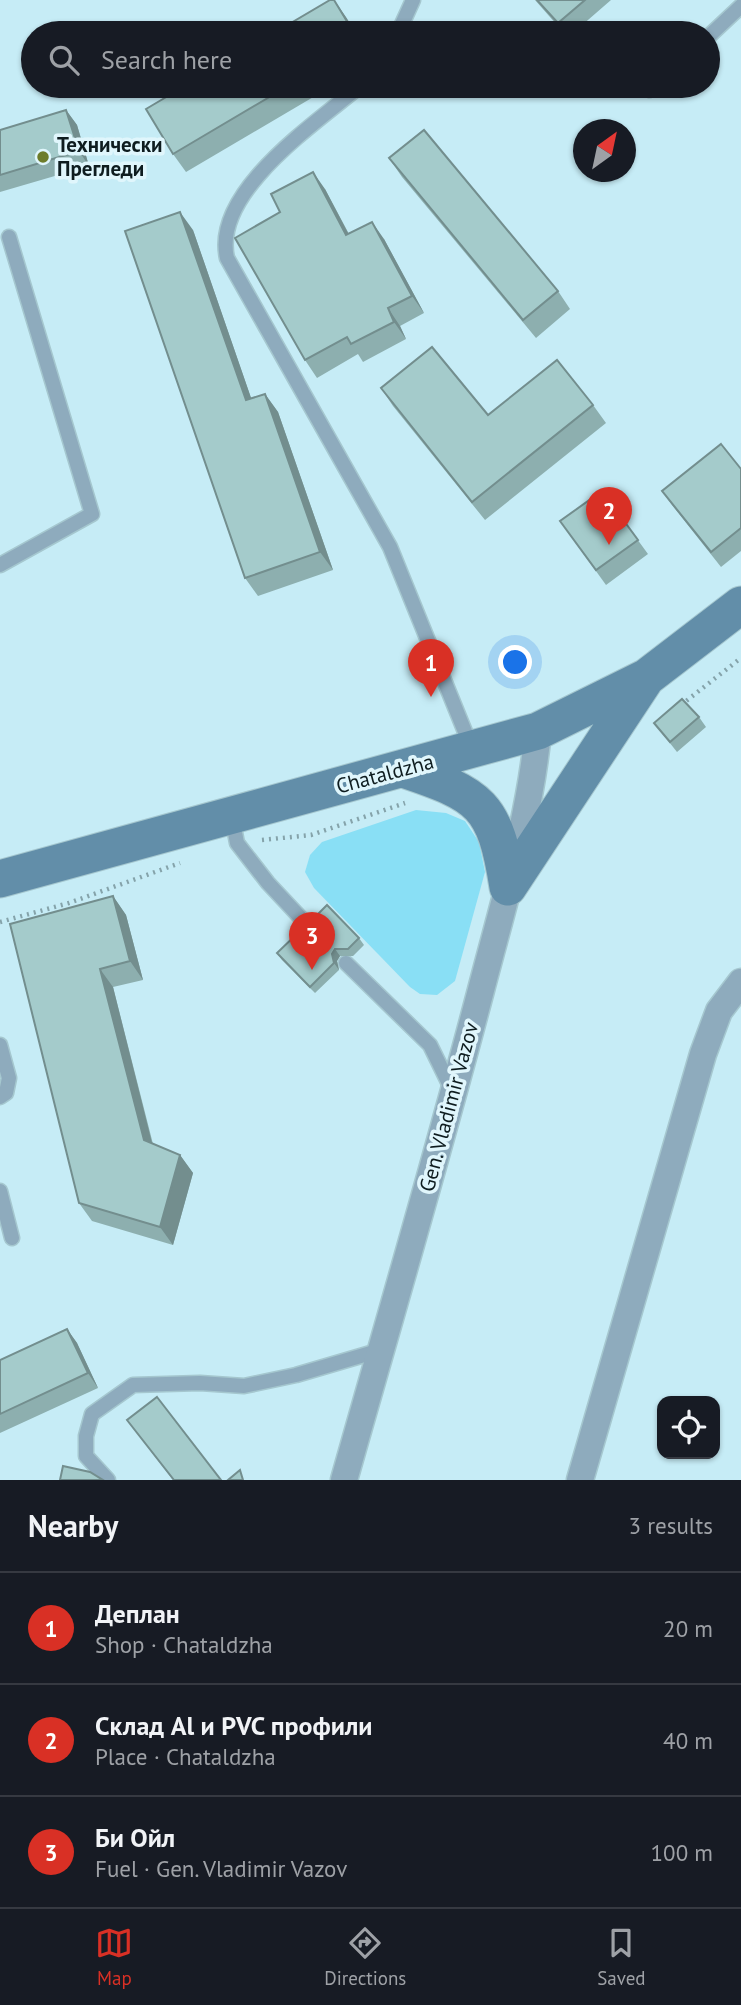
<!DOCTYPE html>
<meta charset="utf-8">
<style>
:root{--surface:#171b24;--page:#20242c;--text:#f1f3f6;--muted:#9ea1a6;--line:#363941;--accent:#d93025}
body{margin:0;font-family:"PT Sans",sans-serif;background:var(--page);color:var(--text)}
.controls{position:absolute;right:21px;bottom:21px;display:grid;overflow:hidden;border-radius:14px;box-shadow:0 2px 5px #0004}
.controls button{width:63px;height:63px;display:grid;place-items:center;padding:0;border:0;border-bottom:2px solid var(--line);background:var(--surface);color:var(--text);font:35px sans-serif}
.compass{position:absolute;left:573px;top:119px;width:63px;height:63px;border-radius:50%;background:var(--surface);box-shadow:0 2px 5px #0004;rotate:33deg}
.you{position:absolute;left:516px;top:663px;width:24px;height:24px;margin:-18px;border:5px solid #fff;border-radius:50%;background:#1a73e8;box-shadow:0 0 0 10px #1a73e833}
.badge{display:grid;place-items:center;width:46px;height:46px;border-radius:50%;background:var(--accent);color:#fff;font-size:23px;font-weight:700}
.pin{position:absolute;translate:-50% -58px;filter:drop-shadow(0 2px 4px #0008)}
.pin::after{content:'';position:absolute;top:37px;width:24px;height:21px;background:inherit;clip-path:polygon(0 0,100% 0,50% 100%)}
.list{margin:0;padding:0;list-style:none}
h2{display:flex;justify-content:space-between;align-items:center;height:91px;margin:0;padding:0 28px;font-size:30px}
h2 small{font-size:23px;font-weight:400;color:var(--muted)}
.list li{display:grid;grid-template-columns:46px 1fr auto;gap:21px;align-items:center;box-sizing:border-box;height:112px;padding:0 28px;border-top:2px solid var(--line)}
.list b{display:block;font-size:26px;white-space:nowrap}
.list p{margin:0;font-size:23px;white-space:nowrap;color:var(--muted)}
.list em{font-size:23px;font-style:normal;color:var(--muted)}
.icon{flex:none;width:38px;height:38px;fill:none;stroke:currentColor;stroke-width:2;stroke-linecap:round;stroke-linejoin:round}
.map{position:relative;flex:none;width:741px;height:1480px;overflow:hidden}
.search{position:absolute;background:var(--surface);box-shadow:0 2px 5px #0004;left:21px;right:21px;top:21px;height:77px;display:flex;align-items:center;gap:18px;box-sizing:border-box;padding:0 24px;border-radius:38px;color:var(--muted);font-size:26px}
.sheet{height:427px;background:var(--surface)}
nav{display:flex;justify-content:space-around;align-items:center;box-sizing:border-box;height:98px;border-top:2px solid var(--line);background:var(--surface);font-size:19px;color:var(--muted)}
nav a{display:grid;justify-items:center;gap:4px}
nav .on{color:var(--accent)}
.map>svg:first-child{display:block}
.green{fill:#89dff5}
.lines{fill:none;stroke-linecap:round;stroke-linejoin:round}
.lane-casing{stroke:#a5c7cf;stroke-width:17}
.street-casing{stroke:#a5c7cf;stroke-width:29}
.secondary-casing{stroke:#a5c7cf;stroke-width:39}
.path{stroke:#85a3aa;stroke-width:4.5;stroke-dasharray:2 5;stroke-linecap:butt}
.lane{stroke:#8eabbd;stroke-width:14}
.street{stroke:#8eabbd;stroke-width:26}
.secondary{stroke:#628ea9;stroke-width:37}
.wall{fill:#8dafaf}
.shaded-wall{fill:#738e8e}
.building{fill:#a4cbcb;stroke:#738e8e;stroke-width:2}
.poi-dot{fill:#6d7c2a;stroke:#e0f6fc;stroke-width:2.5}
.labels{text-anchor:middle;stroke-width:7;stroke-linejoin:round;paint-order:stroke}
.poi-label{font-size:21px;font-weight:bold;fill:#0e1c1f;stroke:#e0f6fc;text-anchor:start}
.street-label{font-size:21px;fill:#0e1c1f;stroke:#e0f6fc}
</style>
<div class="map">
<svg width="741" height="1480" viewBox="0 0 741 1480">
<rect width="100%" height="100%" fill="#c6ecf6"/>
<path class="green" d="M416,810L446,813L465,821L479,842L485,872L455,981L437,995L420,994L410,987L314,888L305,872L310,855L322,842Z"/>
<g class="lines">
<g class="lane-casing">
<path id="lane" d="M398,33L413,0
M708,37L741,6
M360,86C315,124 212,192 227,258L390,547L472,749
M649,90L654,86
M0,565L92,514L9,237
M232,817L237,843L268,883L313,931
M346,963L430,1045L453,1092
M0,1045L9,1078L6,1093L0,1097
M0,1191L12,1238
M108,1480L86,1456V1436L92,1414L133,1385L200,1383L244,1386L296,1375L381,1350"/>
</g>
<g class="street-casing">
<path id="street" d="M344,1480C390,1317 438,1154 481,990C503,905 530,818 538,731
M580,1480L703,1054L719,1011L741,982"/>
</g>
<g class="secondary-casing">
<path id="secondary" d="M403,769C481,795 495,804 508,887
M0,879L538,731L647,677L741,605
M508,887L646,678"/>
</g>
<path class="path" d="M681,705L741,658
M262,840L311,835L405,803
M0,922L69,903L180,863"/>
<use href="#lane" class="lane"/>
<use href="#street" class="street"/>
<use href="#secondary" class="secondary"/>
</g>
<path class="wall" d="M535,0H611L573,33H564Z
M185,86H332L186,172L173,154Z
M66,110L77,125L89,166L0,192V130Z
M389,158L558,291L570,309L536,338L402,177Z
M325,189L349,234L384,239L424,313L400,326L406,339L363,362L358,354L317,378L305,360Z
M193,230L251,398L265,394L278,412L333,570L258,596L245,578Z
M381,388L488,415L593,405L606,423L485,520L393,406Z
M741,469V551L721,567L672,505L662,491Z
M602,491L648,554L606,585L560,521Z
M699,717L706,727L677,752L654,723Z
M113,896L126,915L143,980L113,987L153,1144L180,1155L193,1173L173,1245L92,1221L79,1203L10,924Z
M310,934L359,938L364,945L353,956H340L337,961L339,970L315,993L282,960L277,953Z
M67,1329L77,1343L98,1388L0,1433V1360Z
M127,1420L221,1480H173Z"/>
<path class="shaded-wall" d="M334,0L346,17L356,33H354Z
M66,110L77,125L89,166L79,151Z
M313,172L325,189L358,252L346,235Z
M180,212L193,230L258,418L246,400Z
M372,222L384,239L424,313L412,296Z
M388,308L400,326L406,339L394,322Z
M265,394L278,412L333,570L320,552Z
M113,896L126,915L143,980L130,961Z
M335,949L340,956L337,961L339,970L334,963L332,954Z
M100,969L113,987L156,1159L144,1140Z
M180,1155L193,1173L173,1245L160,1227Z
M67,1329L77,1343L98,1388L88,1373Z"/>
<path class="building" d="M330,0H334L354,33H274Z
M537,0H585L558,23Z
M185,86H288L173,154L146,109Z
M66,110L79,151L0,175V130Z
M424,130L558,291L523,320L389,158Z
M313,172L346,235L372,222L412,296L388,308L394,322L351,344L347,337L305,360L235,238L280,212L271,194Z
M180,212L246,400L265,394L320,552L245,578L125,231Z
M432,347L488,415L557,360L593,405L472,502L381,388Z
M721,444L741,469V528L711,552L662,491Z
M602,491L638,540L596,570L560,521Z
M682,699L699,717L670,742L654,723Z
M113,896L130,961L100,969L144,1140L180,1155L160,1227L79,1203L10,924Z
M327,905L359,938L348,949H335L332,954L334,963L310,987L277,953L301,930L310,934L315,931L318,923L315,917Z
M67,1329L88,1373L0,1414V1360Z
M157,1397L221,1480H174L127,1420Z
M63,1466L90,1472L103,1480H60Z
M240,1470L243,1480H228Z"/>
<circle class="poi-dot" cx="43" cy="157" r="7"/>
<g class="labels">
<g class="poi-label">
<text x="57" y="152">Технически<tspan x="57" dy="24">Прегледи</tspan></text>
</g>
<g class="street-label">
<text transform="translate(385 774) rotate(-15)" y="7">Chataldzha</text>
<text transform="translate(449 1107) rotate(-75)" y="7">Gen. Vladimir Vazov</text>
</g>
</g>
</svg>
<div class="controls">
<button><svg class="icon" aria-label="locate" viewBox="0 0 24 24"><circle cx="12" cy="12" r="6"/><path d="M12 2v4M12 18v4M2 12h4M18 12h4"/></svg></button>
</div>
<svg class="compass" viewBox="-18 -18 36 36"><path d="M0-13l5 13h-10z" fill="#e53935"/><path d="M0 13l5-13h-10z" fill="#9ea1a6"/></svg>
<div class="you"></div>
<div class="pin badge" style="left:431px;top:697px">1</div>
<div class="pin badge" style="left:609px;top:545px">2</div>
<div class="pin badge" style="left:312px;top:970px">3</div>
<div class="search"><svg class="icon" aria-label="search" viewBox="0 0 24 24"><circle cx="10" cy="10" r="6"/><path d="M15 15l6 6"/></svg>Search here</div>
</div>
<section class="sheet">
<h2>Nearby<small>3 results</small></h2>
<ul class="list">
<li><span class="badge">1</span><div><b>Деплан</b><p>Shop · Chataldzha</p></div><em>20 m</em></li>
<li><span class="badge">2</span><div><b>Склад Al и PVC профили</b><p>Place · Chataldzha</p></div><em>40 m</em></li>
<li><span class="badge">3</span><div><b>Би Ойл</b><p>Fuel · Gen. Vladimir Vazov</p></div><em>100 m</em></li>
</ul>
</section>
<nav>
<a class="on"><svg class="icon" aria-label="map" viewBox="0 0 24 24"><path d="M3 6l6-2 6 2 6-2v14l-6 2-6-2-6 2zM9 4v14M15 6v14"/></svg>Map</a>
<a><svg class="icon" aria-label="directions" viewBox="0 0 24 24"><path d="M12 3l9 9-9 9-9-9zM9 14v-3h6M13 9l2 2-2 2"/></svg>Directions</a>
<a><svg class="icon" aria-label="saved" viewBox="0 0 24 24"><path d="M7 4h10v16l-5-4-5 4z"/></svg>Saved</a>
</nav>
